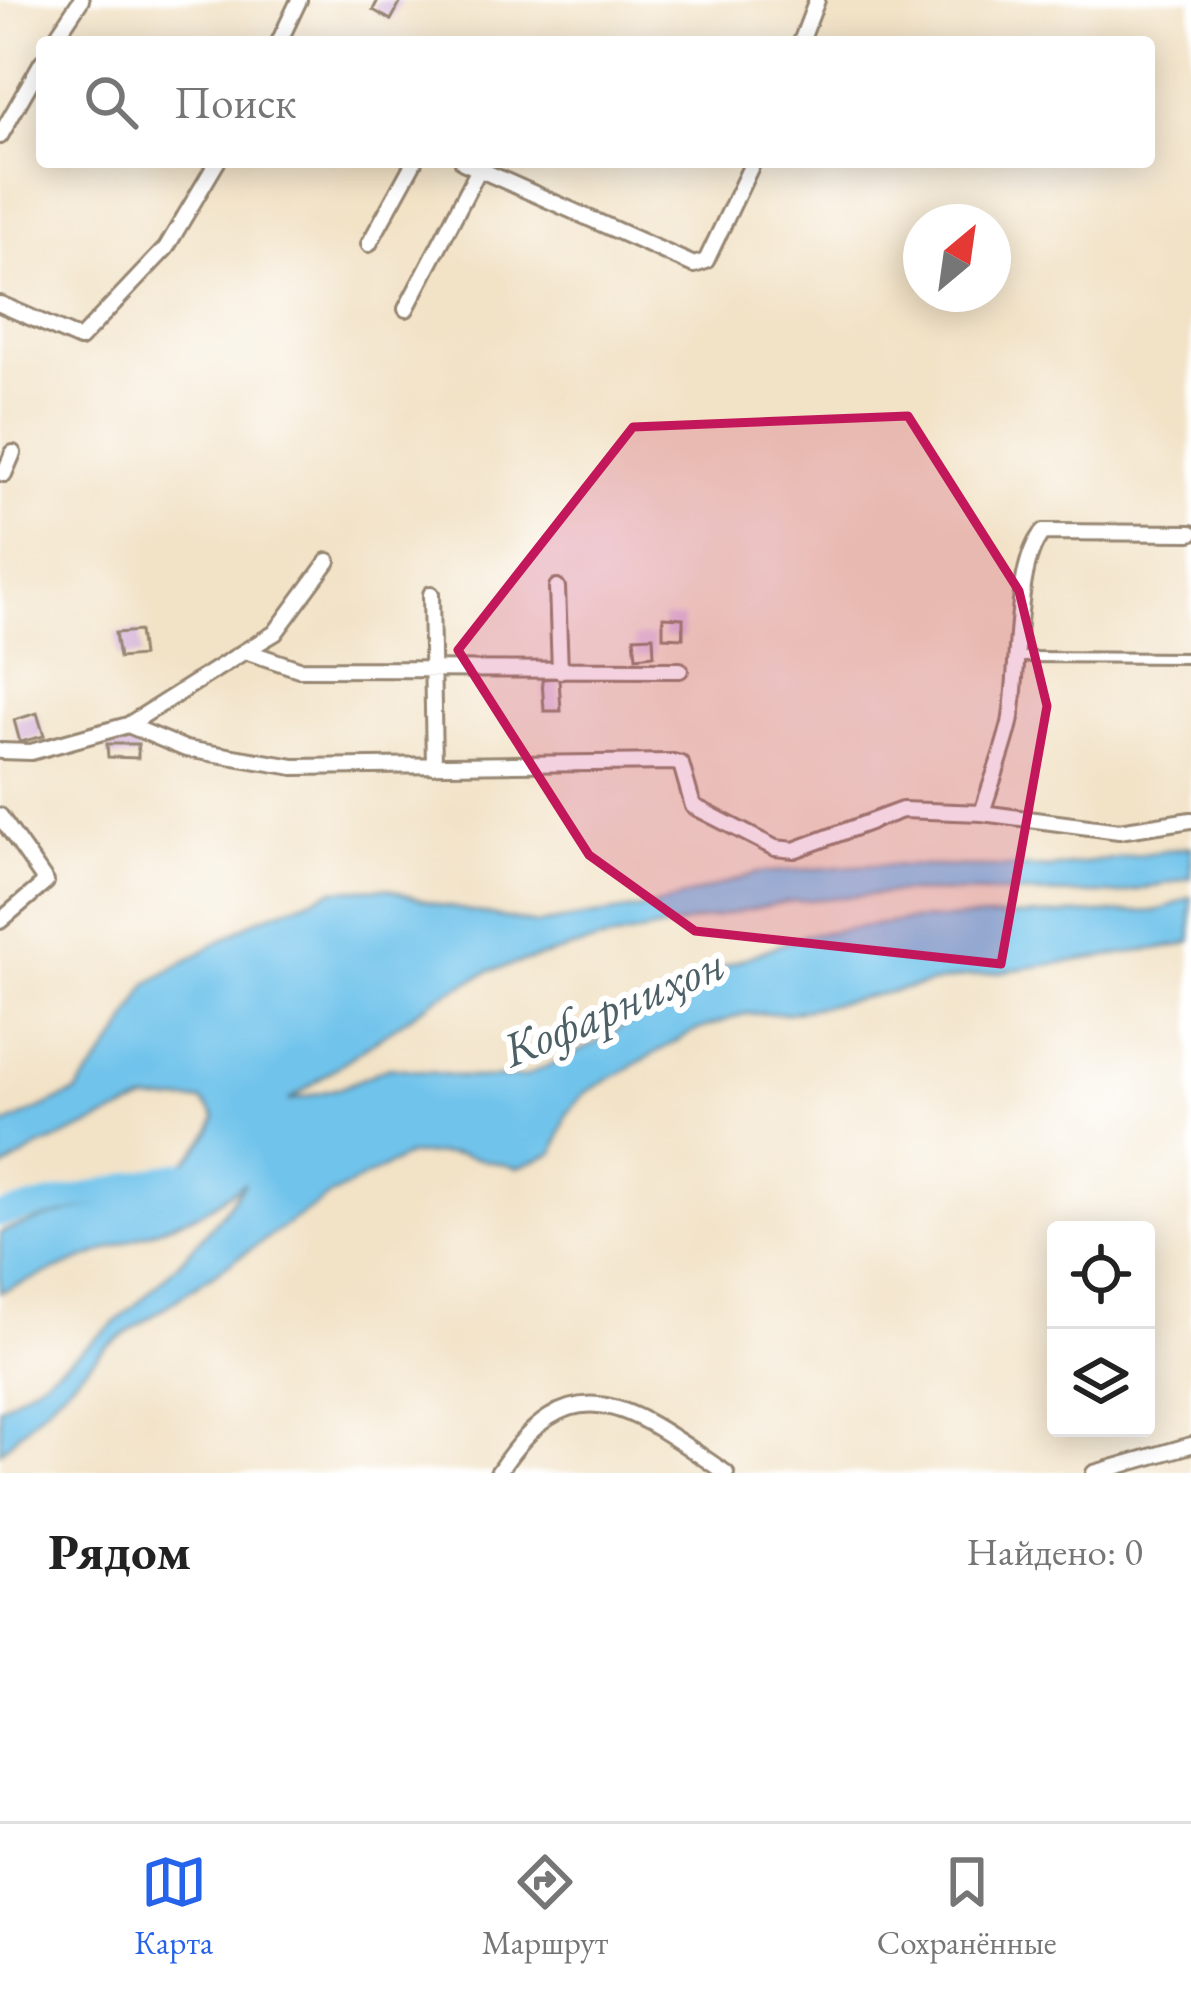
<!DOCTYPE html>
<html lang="ru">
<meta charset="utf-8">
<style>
:root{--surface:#fff;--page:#f2f2f2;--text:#222;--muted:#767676;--line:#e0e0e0;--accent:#2563eb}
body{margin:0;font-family:"EB Garamond",serif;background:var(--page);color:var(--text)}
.controls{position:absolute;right:36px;bottom:36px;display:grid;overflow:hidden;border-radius:12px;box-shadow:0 6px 30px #0003}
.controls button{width:108px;height:108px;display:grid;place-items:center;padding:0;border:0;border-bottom:3px solid var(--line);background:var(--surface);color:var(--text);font:60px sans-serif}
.compass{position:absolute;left:903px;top:204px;width:108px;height:108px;border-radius:50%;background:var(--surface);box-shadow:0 6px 30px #0003;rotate:29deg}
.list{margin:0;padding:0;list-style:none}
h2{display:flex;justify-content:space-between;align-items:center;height:156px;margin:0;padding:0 48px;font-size:51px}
h2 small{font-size:39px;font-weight:400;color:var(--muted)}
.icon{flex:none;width:66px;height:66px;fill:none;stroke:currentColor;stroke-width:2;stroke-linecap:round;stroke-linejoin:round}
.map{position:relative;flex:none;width:1191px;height:1473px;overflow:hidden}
.search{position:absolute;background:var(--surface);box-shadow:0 6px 30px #0003;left:36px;right:36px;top:36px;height:132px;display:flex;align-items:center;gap:30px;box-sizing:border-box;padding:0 42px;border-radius:12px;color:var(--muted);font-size:45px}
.sheet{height:348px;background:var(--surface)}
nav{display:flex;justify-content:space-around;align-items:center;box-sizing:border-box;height:168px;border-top:3px solid var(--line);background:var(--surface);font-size:33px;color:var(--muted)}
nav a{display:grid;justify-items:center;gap:6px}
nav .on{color:var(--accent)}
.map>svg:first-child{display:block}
.water{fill:#6fc3eb;stroke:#557684;stroke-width:3}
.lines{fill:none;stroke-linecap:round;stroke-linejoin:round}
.river{stroke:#6fc3eb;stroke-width:24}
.building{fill:#d7b5d9}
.lane-casing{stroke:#968672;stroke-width:14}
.street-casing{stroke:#968672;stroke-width:20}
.lane{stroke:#fff;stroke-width:8}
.street{stroke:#fff;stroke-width:14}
.marked{fill:#c2185b;fill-opacity:0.2;stroke:#c2185b;stroke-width:9;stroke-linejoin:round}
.labels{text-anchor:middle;stroke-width:12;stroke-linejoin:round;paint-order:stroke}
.water-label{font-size:48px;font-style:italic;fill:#4d6066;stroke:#fff}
</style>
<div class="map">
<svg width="1191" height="1473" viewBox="0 0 1191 1473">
<rect width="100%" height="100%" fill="#fff"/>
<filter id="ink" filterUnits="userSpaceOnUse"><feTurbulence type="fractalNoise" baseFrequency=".00833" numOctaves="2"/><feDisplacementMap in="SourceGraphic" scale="24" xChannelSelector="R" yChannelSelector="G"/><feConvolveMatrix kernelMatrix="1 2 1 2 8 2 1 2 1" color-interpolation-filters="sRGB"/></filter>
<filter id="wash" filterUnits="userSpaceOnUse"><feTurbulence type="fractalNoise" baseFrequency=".004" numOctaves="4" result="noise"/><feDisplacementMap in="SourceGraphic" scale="48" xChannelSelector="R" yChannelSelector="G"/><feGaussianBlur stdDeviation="2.7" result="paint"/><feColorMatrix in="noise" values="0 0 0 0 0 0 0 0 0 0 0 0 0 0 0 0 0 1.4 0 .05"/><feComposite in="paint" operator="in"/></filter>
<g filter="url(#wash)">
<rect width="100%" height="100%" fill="#f2e2c6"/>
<path class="water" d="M1191,847V878L1120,894L904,892L785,902L587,944L490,971L438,997L288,1101L343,1087L389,1067L474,1078L524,1077L594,1044L711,971L806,935L909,920L1159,911L1191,897V942L1182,945L957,978L789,1013L744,1014L694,1031L585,1093L567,1114L554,1153L518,1168L459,1154L409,1155L331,1195L106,1347L0,1452V1407C94,1348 180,1273 245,1183L202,1212L0,1292V1233C68,1205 190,1197 216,1117L202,1101H146L37,1148L0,1171V1127L76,1092L119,1037L147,984L258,919L334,890L386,888L439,905L537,924L655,906L757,873L868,865L1051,868Z"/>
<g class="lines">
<path class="river" d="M0,1215L180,1173"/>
</g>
<g id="blocks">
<path class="building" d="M378,0H402L391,20L373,10Z
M663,617L683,618V638L663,637Z
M139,631L142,656L119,658L115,633Z
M653,636L654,655L636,657L634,637Z
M559,678L561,711H544L542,679Z
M37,713L44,736L20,742L14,720Z
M107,744H138V758L108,757Z"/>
</g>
</g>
<g filter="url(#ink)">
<use href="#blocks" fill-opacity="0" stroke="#968672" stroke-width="3"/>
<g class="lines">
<g class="lane-casing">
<path id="lane" d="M1020,657L1191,658"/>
</g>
<g class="street-casing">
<path id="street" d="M53,42L81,0
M279,42L299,0
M801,42L817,0
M0,136L42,62
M463,162L694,265L706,261L753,162
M369,244L414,162
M0,304L80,339L166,248L217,162
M406,309L478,171
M0,472L4,474L13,453
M557,587L560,671
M431,594L434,766
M245,651L275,633L328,561
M128,725L245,651L299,669L680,670
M0,751L31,752L128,725L186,749L294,767L673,762L681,764L693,806L775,848L794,850L902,810L982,813C991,783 1003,753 1010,723C1020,674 1013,563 1043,532L1191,533
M982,813L1119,831L1191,820
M0,816L46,882L0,921
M498,1473C574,1355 637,1413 726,1473
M1094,1473L1191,1445"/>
</g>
<use href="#lane" class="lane"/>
<use href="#street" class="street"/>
</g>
</g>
<path class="marked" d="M908,416L1019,591L1047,706L1001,964L695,931L589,855L458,650L633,427Z"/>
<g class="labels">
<g class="water-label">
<text transform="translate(613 1006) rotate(-23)" y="17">Кофарниҳон</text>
</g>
</g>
</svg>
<div class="controls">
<button><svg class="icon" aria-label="locate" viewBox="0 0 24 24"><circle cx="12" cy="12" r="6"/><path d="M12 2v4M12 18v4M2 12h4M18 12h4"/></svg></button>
<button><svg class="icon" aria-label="layers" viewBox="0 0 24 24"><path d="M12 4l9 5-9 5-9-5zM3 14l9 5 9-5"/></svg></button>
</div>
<svg class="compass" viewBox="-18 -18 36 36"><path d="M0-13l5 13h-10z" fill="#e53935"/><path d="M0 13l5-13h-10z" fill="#767676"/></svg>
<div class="search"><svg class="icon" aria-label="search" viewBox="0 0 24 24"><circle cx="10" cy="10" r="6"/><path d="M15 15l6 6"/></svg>Поиск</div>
</div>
<section class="sheet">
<h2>Рядом<small>Найдено: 0</small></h2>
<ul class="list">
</ul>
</section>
<nav>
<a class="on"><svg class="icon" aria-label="map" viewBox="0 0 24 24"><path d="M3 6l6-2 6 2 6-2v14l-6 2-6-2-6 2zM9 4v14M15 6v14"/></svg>Карта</a>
<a><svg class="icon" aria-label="directions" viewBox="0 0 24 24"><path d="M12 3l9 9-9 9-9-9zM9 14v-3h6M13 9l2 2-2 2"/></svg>Маршрут</a>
<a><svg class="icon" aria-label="saved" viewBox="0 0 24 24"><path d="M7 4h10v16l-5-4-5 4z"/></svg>Сохранённые</a>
</nav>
